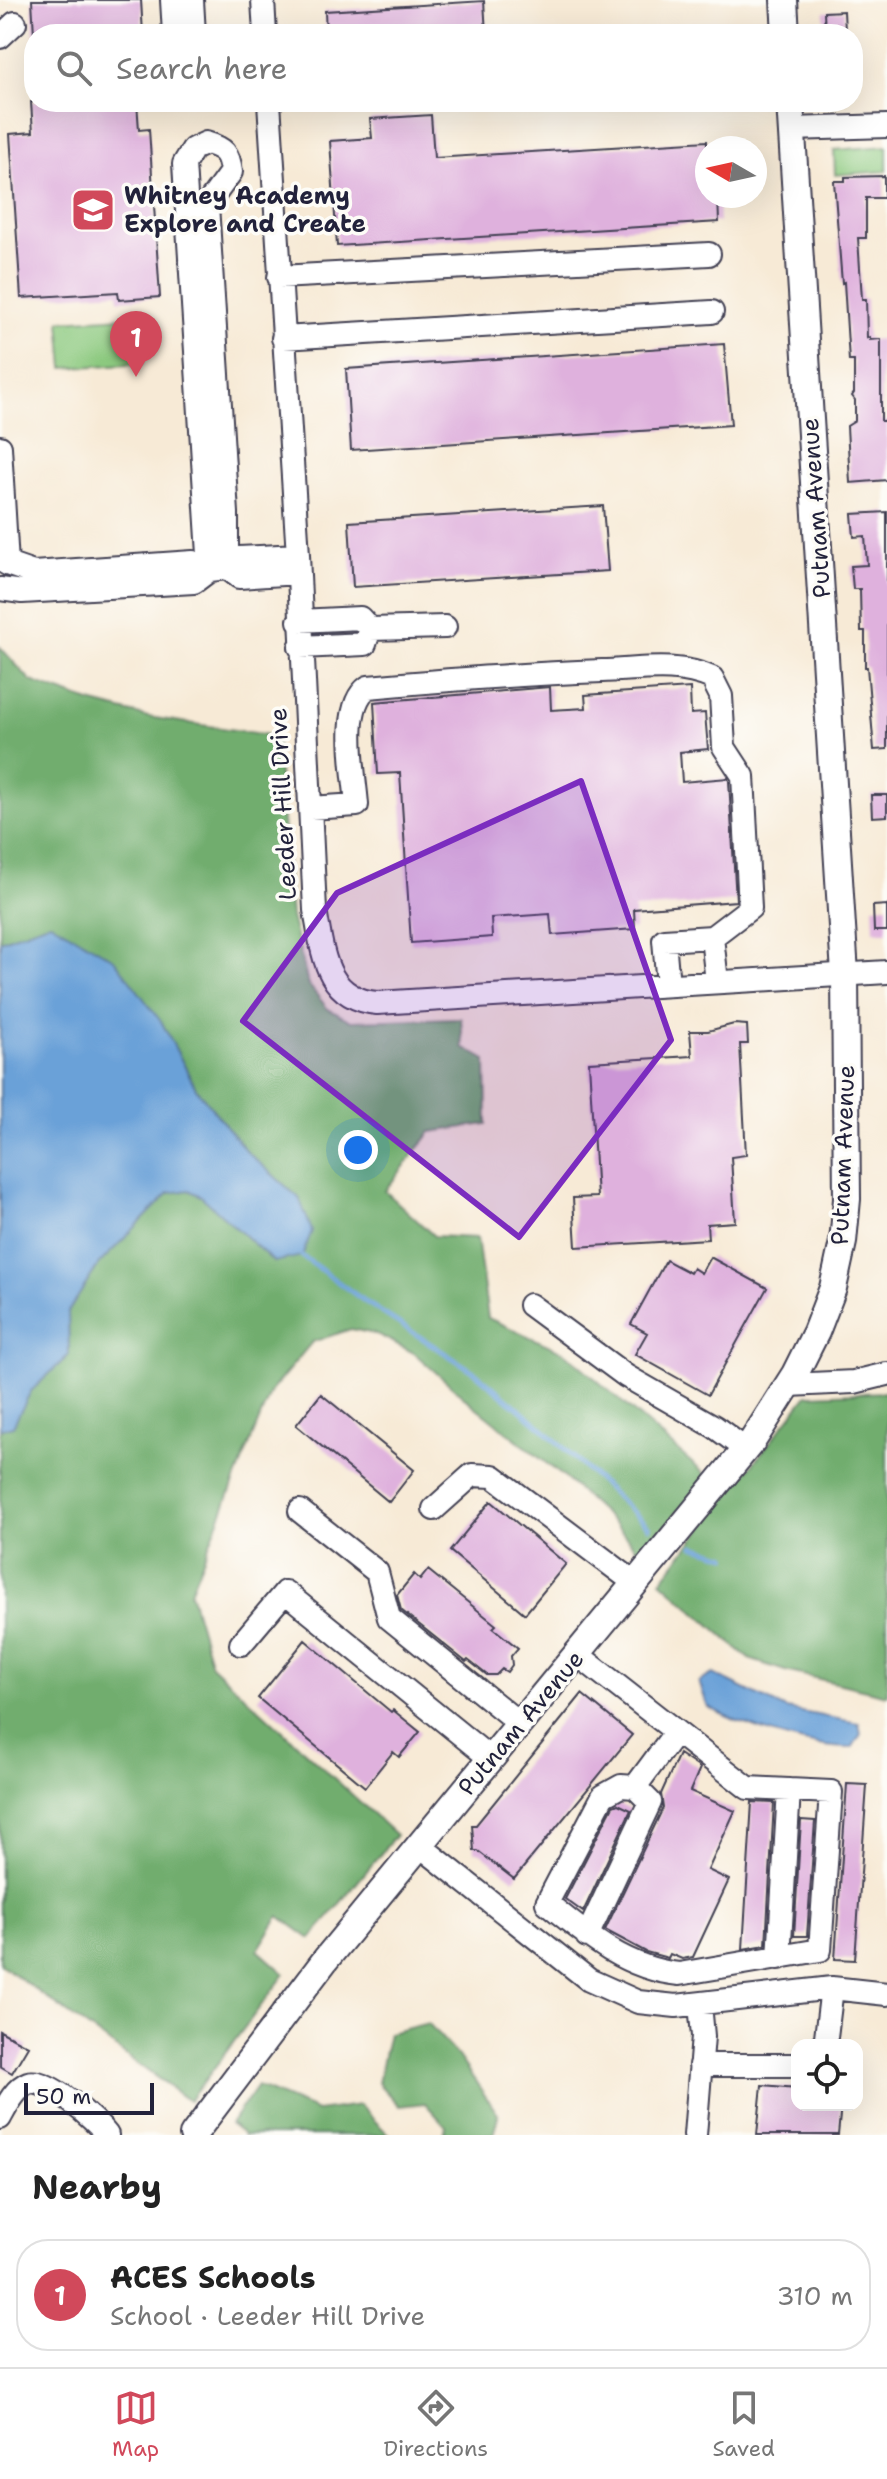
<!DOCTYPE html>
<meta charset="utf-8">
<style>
:root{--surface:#fff;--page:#f2f2f2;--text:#222;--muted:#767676;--line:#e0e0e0;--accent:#d1495b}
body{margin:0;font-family:"Shantell Sans",sans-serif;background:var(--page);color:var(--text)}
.controls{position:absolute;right:24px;bottom:24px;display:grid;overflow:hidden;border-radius:16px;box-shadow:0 8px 32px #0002}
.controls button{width:72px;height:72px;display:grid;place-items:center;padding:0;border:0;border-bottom:2px solid var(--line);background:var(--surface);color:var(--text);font:40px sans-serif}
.compass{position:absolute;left:695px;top:136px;width:72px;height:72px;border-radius:50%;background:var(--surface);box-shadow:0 8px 32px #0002;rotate:279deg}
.scale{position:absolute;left:24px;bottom:20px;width:130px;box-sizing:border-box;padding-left:8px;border:4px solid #22223b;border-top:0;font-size:22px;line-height:28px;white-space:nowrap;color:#22223b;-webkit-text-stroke:6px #fdfcf7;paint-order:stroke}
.you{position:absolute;left:358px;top:1150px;width:28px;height:28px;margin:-20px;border:6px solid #fff;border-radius:50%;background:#1a73e8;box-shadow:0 0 0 12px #1a73e833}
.badge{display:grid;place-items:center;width:52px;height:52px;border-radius:50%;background:var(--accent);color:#fff;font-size:26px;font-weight:700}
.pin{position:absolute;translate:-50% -66px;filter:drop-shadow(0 2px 4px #0008)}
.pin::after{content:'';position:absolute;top:42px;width:28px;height:24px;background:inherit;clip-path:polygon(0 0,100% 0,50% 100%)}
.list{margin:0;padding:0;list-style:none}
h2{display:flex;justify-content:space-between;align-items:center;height:104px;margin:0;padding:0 32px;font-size:34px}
h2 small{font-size:26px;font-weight:400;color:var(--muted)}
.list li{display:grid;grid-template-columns:52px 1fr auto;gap:24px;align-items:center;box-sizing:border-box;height:112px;margin:0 16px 16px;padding:0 16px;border:2px solid var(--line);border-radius:32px}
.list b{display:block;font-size:30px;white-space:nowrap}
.list p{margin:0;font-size:26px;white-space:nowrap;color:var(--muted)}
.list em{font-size:26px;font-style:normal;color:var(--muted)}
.icon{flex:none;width:44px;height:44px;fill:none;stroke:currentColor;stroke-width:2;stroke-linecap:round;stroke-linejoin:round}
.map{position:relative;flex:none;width:887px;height:2135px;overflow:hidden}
.search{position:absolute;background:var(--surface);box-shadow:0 8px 32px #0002;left:24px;right:24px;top:24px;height:88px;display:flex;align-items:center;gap:20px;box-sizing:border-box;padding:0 28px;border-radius:32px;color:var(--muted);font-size:30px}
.sheet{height:232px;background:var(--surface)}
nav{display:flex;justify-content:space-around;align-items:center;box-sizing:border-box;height:112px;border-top:2px solid var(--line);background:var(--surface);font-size:22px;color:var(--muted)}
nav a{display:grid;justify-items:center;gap:4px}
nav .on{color:var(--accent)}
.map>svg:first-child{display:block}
.green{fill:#8cc97f;stroke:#57765d;stroke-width:2}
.forest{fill:#71ad6e;stroke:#4a6854;stroke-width:2}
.water{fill:#6aa1d8;stroke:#46628a;stroke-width:2}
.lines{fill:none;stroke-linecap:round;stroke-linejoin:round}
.stream{stroke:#6aa1d8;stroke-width:5}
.building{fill:#dfb1dd}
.minor-casing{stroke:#424052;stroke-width:26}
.major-casing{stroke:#424052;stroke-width:30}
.minor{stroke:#fff;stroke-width:22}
.major{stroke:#fff;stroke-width:26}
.marked{fill:#7b2cbf;fill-opacity:0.2;stroke:#7b2cbf;stroke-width:6;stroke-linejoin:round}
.labels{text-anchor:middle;stroke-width:7;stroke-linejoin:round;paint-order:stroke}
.poi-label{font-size:24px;font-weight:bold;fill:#22223b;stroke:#fdfcf7;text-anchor:start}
.street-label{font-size:24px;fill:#22223b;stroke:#fdfcf7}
</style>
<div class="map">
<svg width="887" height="2135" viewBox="0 0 887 2135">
<rect width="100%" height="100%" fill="#fdfcf7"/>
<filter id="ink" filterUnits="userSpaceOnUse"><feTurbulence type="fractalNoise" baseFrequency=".0125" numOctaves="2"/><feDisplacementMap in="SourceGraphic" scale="16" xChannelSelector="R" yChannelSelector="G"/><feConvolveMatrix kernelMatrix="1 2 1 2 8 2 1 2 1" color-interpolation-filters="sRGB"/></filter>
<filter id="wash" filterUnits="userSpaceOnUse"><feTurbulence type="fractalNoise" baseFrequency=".006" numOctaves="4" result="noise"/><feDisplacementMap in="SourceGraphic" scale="32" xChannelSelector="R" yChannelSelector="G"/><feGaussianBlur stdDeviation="1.8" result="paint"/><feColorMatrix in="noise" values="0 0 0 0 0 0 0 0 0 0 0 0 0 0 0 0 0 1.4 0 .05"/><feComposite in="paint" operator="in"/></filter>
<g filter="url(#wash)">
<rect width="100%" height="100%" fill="#f7ead6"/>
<path class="green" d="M887,146V171L835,175L834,150Z
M140,316L143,363L64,368L60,321Z"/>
<path class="forest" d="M0,647L31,681L90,702L148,717L276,736L291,916L308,984L328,1009L351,1021L461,1018L463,1047L486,1060L487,1124L431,1132L385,1191L434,1236L477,1238L488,1318L566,1353L707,1476L643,1556L615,1524L565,1478L472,1404L414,1353L379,1335L351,1329L312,1342L271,1391L190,1592L211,1665L396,1835L311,1939L279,1916L258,1950L285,1974L189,2101L0,1964V1429L13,1426L31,1391L69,1355L68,1312L99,1264L169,1193L189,1190L201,1196L274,1262L299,1198L247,1152L197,1090L162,1023L51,922L0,941Z
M887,1392V1695L785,1671L749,1659L661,1581L807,1395Z
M428,2023L458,2056L499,2116L494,2135H444L446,2126L425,2103L399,2106L378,2083L389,2033Z
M257,2086L317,2111L359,2105L389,2135H244L230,2124Z"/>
<path class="water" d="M50,922L114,959L162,1023L197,1090L247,1152L299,1198L312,1231L302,1256L274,1262L201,1196L189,1190L169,1193L99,1264L68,1312L69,1355L31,1391L13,1426L0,1429V941Z
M713,1674L786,1709L859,1723L861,1734L852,1748C809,1748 746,1728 708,1707L699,1682Z"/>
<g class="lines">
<path class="stream" d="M302,1256L367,1303L476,1373L542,1428L649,1527
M694,1546L727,1556"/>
</g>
<g id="blocks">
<path class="building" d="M32,0H141L143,34H34Z
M484,1L486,34H326L325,11Z
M844,11L845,31L825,32L824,12Z
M31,102H137L139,130L149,129L160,297L119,300L118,292L21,298L10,134L33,132Z
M431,115L434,158L707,141V196H718L719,222L337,246L330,141L372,138L370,119Z
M884,176V198H866V238H858L862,299H866L867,338L870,337V340L881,339V421H887V480L850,483L847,426L855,421V400L852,396L854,393V361H849L844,282L842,283L834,181H845V177Z
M724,344L731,425L351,450L346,369Z
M603,506L608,571L353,587L349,522Z
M887,512V749L874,750L867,667H865V631H861L860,589H853L851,566L867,565L865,536L854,537L852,514Z
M550,687L551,710L586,708L585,695L690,688L691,714L705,713L708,749L680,752L682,782L728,778L729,781L736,901L634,909L635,929L552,935L550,914L491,918L492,937L411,943L400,773L378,774L374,702Z
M871,795H887V816L872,817Z
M887,905V931H874L873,906Z
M734,1024L747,1025L748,1044H740L746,1155L731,1157L735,1222L707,1224L708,1239L576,1247L573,1198L597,1197L589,1062L692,1056L690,1031H708Z
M710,1257L767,1288L708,1395L635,1354L647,1333L631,1324L666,1260L690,1273L693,1268L701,1273Z
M321,1394L414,1470L389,1502L296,1425Z
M491,1501L566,1564L525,1614L450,1551Z
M428,1570L496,1625L493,1628L518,1648L511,1656L512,1665L507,1672L502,1669L496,1675H487L468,1660L466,1662L401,1610L397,1595L414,1574L420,1580Z
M305,1640L391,1712L393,1710L420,1732L399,1757L393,1752L365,1787L258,1698Z
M582,1694L632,1735L514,1879L478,1851H474L472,1825H476Z
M679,1754L700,1768L690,1791L735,1811L708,1870L729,1880L693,1957L682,1959L670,1954L668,1958L646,1952L605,1930L663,1808L661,1794Z
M847,1784L867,1785L855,1960L835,1959Z
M752,1802L774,1803L766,1945L743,1949Z
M618,1804L631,1810L583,1912L565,1899L613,1806Z
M801,1820L815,1821L807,1936H794Z
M0,2031L28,2046L12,2073L0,2066Z
M762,2085L797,2088V2105H841L838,2135H757Z"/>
</g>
</g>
<g filter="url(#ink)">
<use href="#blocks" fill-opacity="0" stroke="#424052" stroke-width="2"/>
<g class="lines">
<g class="minor-casing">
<path id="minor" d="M172,0L174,34
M192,0L194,34
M263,0L265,34
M0,37L15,23
M269,102L298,555L315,910C323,953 325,998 377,1003L887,972
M792,129L887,126
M206,143C224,148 229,153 231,172L207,205L227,513V568L210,570L184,164L193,149Z
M279,277L709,254
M283,338L712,312
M0,447L7,564L33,573L193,562L210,570L194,582L22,592L0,589
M298,555L239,558L227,568L239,577L298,573
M299,621L360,618L370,629
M370,629L445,627
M300,647L365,644L370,629
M310,808L357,805C355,774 340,707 368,687C446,680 524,674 602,671C639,670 677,662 712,678L721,696L724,747L743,776L750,908L712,937L664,940L668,985
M712,937L717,982
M530,1305L626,1376L715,1427L745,1449
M789,1385L854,1382L887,1374
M434,1509L472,1475L493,1476L635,1583
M300,1511L377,1572L389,1618L520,1724
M241,1644L285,1592L491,1759
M577,1654L748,1788L831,1792L820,1950L679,1974C626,1969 586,1935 547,1903L603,1796L621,1786L635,1787L650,1802L587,1936
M635,1787L675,1733
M419,1845L589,1980L638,2002L676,2006L832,1988L887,1994
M779,1958L789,1790
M825,2045L832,1988
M700,2065H797
M0,2118C6,2107 15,2088 28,2083C47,2076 96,2121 107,2135
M695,2135L703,2036L700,2004"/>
</g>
<g class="major-casing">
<path id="major" d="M784,0L786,34
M193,2135L326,1959L753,1440L795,1374L816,1332L833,1288L843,1242L847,1199L845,974L790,102"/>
</g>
<use href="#minor" class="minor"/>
<use href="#major" class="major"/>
</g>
</g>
<path class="marked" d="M581,781L671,1040L519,1237L243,1021L337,893Z"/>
<defs>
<g id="school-square" transform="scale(2.3)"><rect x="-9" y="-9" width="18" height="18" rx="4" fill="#d1495b" stroke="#fdfcf7"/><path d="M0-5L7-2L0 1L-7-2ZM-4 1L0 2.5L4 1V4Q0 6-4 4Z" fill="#fff"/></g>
</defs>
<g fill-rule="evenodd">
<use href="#school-square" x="93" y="210"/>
</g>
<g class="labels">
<g class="poi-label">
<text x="124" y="204">Whitney Academy<tspan x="124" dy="28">Explore and Create</tspan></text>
</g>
<g class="street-label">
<text transform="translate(816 508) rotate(-94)" y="8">Putnam Avenue</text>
<text transform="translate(283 804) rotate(-93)" y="8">Leeder Hill Drive</text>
<text transform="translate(843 1155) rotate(-88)" y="8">Putnam Avenue</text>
<text transform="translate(521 1723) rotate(-50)" y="8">Putnam Avenue</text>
</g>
</g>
</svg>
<div class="controls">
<button><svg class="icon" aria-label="locate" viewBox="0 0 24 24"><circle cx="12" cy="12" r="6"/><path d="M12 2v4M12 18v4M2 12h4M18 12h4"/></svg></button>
</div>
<svg class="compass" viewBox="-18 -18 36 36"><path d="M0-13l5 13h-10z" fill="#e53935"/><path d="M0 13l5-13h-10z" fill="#767676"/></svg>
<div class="scale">50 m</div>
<div class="you"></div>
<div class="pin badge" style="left:136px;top:377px">1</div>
<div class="search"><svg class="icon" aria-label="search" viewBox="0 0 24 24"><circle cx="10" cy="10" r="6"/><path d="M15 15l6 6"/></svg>Search here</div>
</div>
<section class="sheet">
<h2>Nearby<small></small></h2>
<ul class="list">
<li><span class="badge">1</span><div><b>ACES Schools</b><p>School · Leeder Hill Drive</p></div><em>310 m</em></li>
</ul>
</section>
<nav>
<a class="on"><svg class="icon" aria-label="map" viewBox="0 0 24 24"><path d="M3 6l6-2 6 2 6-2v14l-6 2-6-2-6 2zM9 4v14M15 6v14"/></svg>Map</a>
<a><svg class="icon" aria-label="directions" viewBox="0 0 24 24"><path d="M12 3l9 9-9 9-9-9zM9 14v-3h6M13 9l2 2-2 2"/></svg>Directions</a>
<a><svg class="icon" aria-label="saved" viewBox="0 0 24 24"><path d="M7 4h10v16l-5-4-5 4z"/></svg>Saved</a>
</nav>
